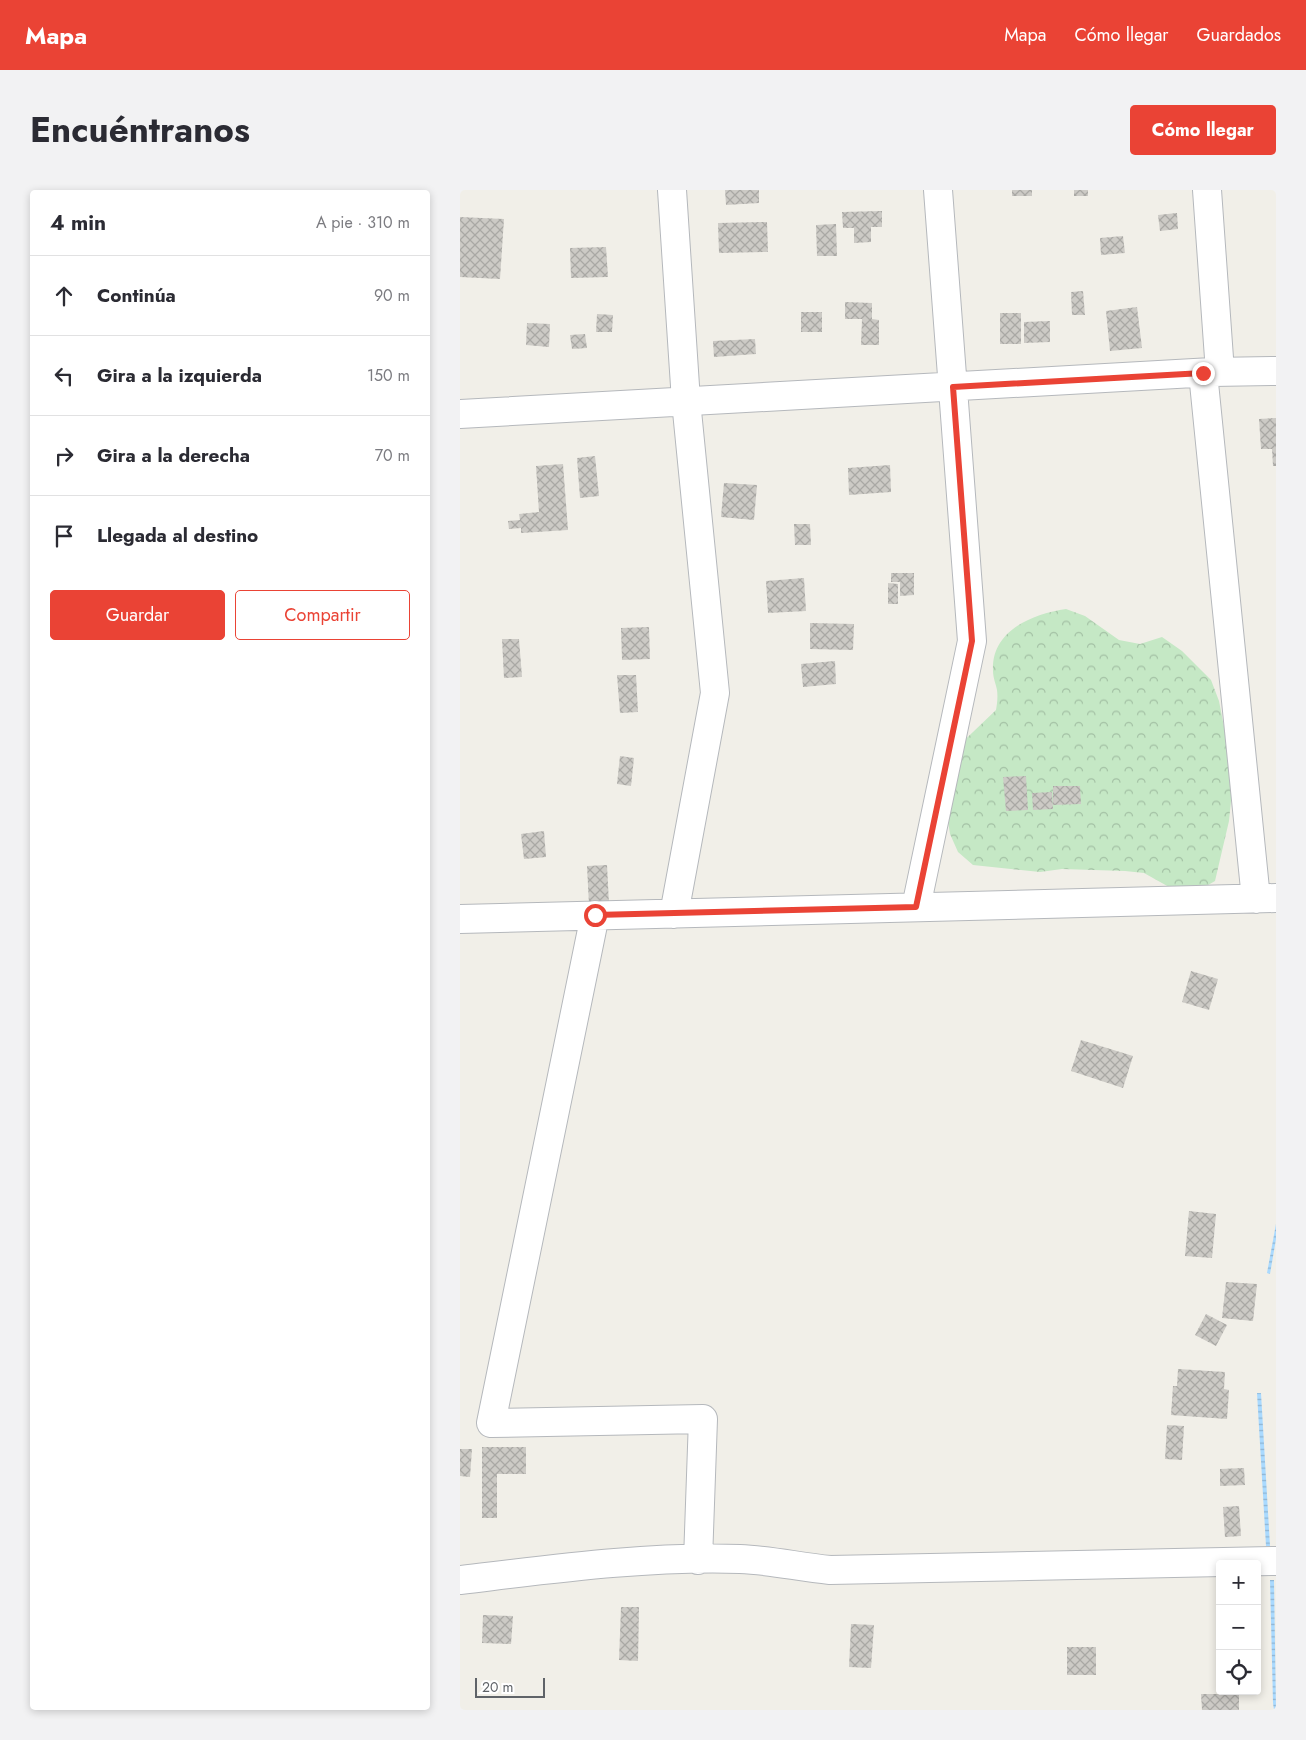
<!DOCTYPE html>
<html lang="es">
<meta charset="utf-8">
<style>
:root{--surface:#fff;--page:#f2f2f3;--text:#2b2b33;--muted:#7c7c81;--line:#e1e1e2;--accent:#ea4335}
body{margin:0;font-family:Jost,sans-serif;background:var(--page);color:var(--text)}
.controls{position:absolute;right:15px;bottom:15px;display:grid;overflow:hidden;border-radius:5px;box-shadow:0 2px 8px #0003}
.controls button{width:45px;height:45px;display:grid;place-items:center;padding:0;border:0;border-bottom:1px solid var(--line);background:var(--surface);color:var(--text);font:25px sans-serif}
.scale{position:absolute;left:15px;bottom:12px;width:70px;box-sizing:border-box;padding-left:5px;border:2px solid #5f6368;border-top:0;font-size:14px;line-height:18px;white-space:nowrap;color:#5f6368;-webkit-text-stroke:4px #fff;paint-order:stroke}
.stop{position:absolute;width:15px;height:15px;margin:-11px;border:4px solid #ea4335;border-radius:50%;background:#fff}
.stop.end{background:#ea4335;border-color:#fff;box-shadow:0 1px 5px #0008}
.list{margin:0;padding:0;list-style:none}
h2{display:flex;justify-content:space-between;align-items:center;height:65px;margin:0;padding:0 20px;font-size:21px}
h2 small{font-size:16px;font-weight:400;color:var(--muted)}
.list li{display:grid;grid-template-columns:32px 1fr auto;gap:15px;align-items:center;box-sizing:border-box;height:80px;padding:0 20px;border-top:1px solid var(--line)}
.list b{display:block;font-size:19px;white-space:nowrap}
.list em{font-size:16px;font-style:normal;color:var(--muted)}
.actions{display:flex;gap:10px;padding:15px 20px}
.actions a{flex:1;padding:11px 0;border:1px solid var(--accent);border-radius:5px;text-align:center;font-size:18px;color:var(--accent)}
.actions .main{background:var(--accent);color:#fff}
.icon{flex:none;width:28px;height:28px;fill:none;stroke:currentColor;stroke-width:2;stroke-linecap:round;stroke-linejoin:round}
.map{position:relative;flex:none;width:816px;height:1520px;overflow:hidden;border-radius:5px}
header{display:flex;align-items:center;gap:30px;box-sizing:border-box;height:70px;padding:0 25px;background:var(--accent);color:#fff}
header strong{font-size:24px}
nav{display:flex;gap:28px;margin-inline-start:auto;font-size:18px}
.intro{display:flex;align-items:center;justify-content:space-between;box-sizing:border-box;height:120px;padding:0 30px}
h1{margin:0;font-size:35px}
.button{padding:12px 22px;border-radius:5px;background:var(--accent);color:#fff;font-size:18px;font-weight:700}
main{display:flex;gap:30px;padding:0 30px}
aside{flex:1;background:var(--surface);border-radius:5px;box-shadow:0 2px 8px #0003}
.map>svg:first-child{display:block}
.forest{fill:url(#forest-crowns)}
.water{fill:url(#water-rules)}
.building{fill:url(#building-cross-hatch)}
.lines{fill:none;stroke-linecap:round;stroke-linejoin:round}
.minor-casing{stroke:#b5b8bc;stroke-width:30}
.minor{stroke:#fff;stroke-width:28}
.route{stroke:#ea4335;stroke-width:6}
</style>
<header>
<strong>Mapa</strong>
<nav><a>Mapa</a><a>Cómo llegar</a><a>Guardados</a></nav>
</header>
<div class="intro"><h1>Encuéntranos</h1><a class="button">Cómo llegar</a></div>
<main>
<aside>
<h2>4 min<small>A pie · 310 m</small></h2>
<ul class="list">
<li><svg class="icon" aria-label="ahead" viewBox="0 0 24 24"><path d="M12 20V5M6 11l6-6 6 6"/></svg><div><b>Continúa</b></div><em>90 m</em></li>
<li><svg class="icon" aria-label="left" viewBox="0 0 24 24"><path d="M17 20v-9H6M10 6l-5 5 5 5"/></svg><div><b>Gira a la izquierda</b></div><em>150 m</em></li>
<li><svg class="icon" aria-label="right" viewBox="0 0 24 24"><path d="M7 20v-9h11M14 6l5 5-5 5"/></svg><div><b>Gira a la derecha</b></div><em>70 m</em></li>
<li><svg class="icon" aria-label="arrive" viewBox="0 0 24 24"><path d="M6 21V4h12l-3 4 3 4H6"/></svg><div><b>Llegada al destino</b></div></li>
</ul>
<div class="actions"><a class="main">Guardar</a><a>Compartir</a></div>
</aside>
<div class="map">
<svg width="816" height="1520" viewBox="0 0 816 1520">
<defs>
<pattern id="forest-crowns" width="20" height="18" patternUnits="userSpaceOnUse" patternTransform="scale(1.25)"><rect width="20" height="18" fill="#c5e8c5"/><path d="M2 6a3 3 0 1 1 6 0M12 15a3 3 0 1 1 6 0" fill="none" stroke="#a3c0a4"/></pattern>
<pattern id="water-rules" width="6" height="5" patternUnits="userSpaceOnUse" patternTransform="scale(1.25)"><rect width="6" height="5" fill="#aadaff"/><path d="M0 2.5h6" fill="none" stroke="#8eb4d2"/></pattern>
<pattern id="building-cross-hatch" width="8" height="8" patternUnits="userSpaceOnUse" patternTransform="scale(1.25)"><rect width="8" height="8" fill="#cccac5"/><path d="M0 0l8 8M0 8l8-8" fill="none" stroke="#a9a8a4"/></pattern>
</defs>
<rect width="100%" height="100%" fill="#f1efe8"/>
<path class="forest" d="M606,419L625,426L659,450L680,454L702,447L722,461L751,490L759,511L771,573V611L769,631L755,691L736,702H718L684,683L665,681L602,679L580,682L513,675L498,662L490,644L484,605L490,564L536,520C537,514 538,507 537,500C536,494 533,488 533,481C531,440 573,424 606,419Z"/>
<path class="water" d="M816,1034V1049L810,1084L807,1083Z
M797,1203H801L810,1356H806Z
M810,1390H814L816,1520H814L813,1513Z"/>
<path class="building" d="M265,0H299V13L266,15Z
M552,0H572V6H552Z
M614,0H628V6H614Z
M422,21V37H411V52L394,53V38H383L382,22Z
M717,23L718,39L700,41L698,25Z
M0,27L44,29L40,89L0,87Z
M307,32L308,62L259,63L258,33Z
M376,34L377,66H357L356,35Z
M663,46L665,63L641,65L640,48Z
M146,57L148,87L111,88L110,58Z
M623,101L625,125H612L611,102Z
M385,112L412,113V129L419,130V155H401L402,129H385Z
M677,117L682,158L650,161L646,121Z
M341,122H362V142H341Z
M540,123H561V154H540Z
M137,124L153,125L152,142H136Z
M590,131V152L564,153V132Z
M67,133L90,134L89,157L66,155Z
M125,144L127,158L112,159L110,145Z
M295,149L296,164L254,167L253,151Z
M816,228V276H813L812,259H801L799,229Z
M135,266L139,306L120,308L117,268Z
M103,274L108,340L61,343V338L49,339L48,331L60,330L59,324L79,322L76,276Z
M430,275L431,302L389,305L388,278Z
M264,293L297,295L294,330L261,327Z
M334,334H350L351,355H335Z
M431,383H454V405L440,406V392H431Z
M344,388L346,421L308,423L306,391Z
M428,393L438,394V414H428Z
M350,433L394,434L393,460L350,459Z
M189,437L190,469L162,470L161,438Z
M42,449H59L62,487L44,488Z
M375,471L376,494L343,497L341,474Z
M157,485H176L178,522L160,523Z
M160,566L174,568L171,596L157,594Z
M566,586L568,620L546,621L543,587Z
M593,596H620L621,614L593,615Z
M592,602L593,619L573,620L572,603Z
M84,641L86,667L64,669L61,644Z
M147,675L149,714L129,715L127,676Z
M731,781L758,789L749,820L722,812Z
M621,850L673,866L663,898L611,881Z
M729,1021L756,1024L752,1068L725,1066Z
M766,1092L797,1094L793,1131L762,1128Z
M746,1124L767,1135L756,1156L735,1145Z
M718,1179L765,1182L764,1199L769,1200L767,1229L711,1225L713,1196H717Z
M707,1235L724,1236L722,1270L705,1269Z
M22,1257H66V1284H37V1328H22Z
M0,1259H12L10,1287L0,1286Z
M784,1278L785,1295L760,1296V1279Z
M779,1316L781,1346L765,1347L763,1317Z
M161,1417H179L178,1471L159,1470Z
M23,1425L53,1426L51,1454L22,1453Z
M391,1434L414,1435L411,1478L389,1477Z
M607,1457H636V1485H607Z
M741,1504H779V1520H742Z"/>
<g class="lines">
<g class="minor-casing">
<path id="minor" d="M212,0L226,211L255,503L214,724
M747,0L760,182
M743,183L796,709
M0,224L752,182L816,181
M456,717L512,451L478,0
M135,725L31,1233L243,1229L238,1370
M0,729L816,708
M0,1390C93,1379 186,1366 280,1369C310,1370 339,1377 370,1380L816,1371"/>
</g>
<use href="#minor" class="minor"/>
</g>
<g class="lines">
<path class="route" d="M135,725L456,717L512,451L493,197L743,183"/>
</g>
</svg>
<div class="controls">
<button>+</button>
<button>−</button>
<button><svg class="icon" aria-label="locate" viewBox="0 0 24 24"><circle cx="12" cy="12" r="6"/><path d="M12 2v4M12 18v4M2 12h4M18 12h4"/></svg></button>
</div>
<div class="scale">20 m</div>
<div class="stop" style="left:135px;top:725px"></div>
<div class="stop end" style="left:743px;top:183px"></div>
</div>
</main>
